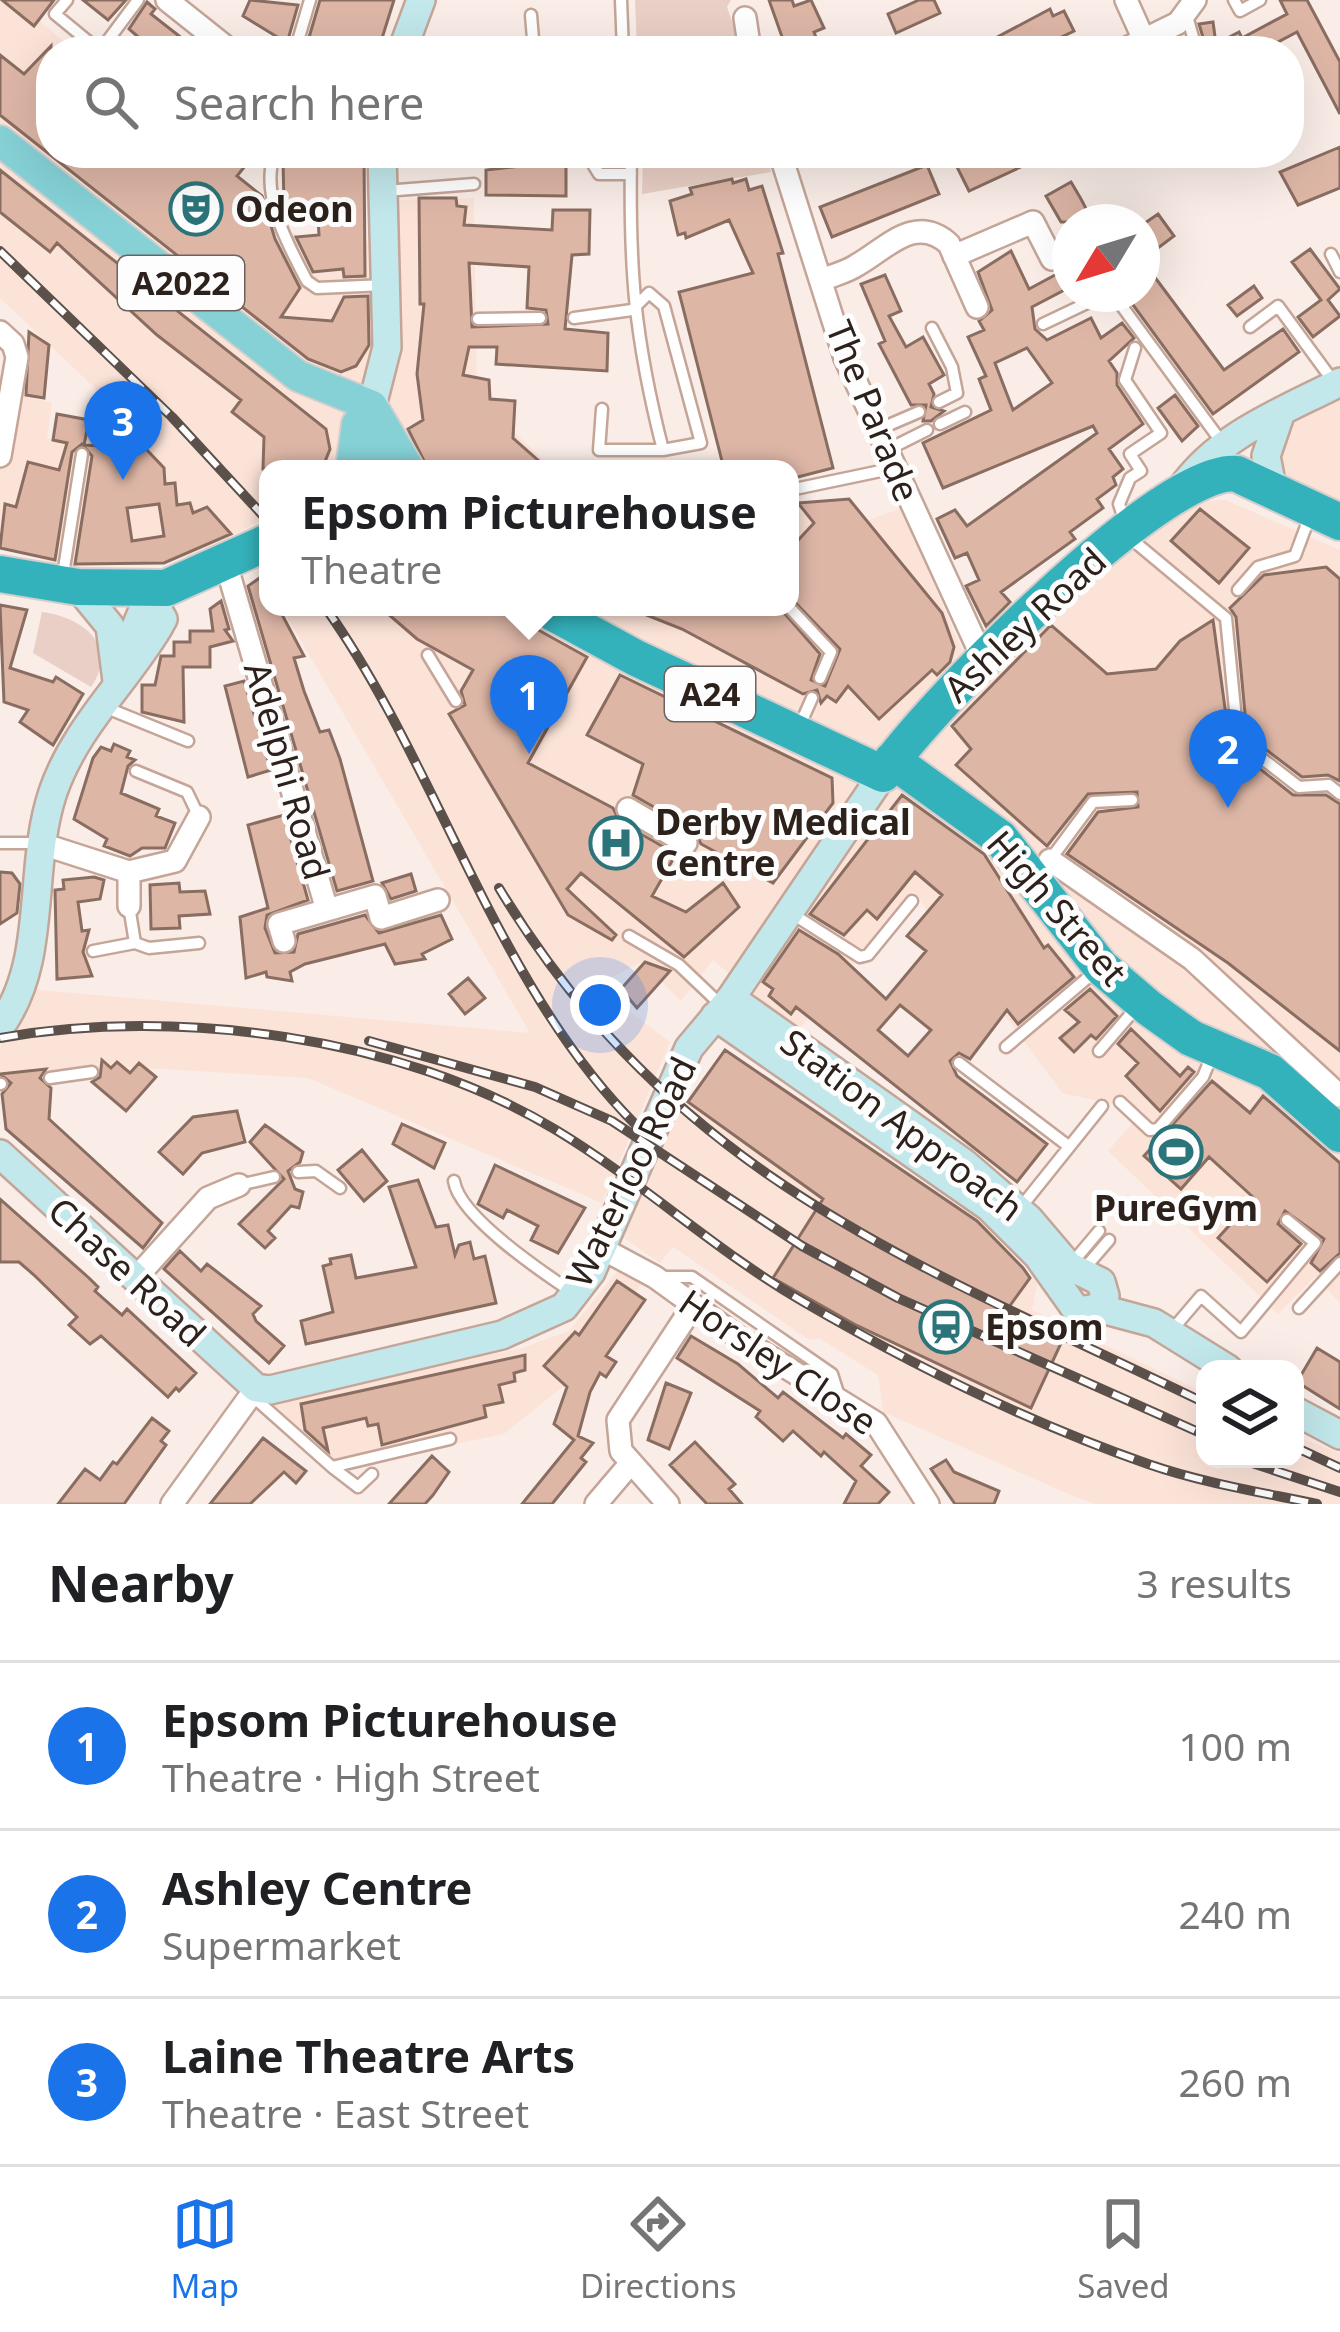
<!DOCTYPE html>
<meta charset="utf-8">
<style>
:root{--surface:#fff;--page:#f2f2f2;--text:#202124;--muted:#757577;--line:#e0e0e0;--accent:#1a73e8}
body{margin:0;font-family:"Noto Sans",sans-serif;background:var(--page);color:var(--text)}
.controls{position:absolute;right:36px;bottom:36px;display:grid;overflow:hidden;border-radius:24px;box-shadow:0 12px 48px #0002}
.controls button{width:108px;height:108px;display:grid;place-items:center;padding:0;border:0;border-bottom:3px solid var(--line);background:var(--surface);color:var(--text);font:60px sans-serif}
.compass{position:absolute;left:1052px;top:204px;width:108px;height:108px;border-radius:50%;background:var(--surface);box-shadow:0 12px 48px #0002;rotate:232deg}
.you{position:absolute;left:600px;top:1005px;width:42px;height:42px;margin:-30px;border:9px solid #fff;border-radius:50%;background:#1a73e8;box-shadow:0 0 0 18px #1a73e833}
.badge{display:grid;place-items:center;width:78px;height:78px;border-radius:50%;background:var(--accent);color:#fff;font-size:39px;font-weight:700}
.pin{position:absolute;translate:-50% -99px;filter:drop-shadow(0 3px 6px #0008)}
.pin::after{content:'';position:absolute;top:63px;width:42px;height:36px;background:inherit;clip-path:polygon(0 0,100% 0,50% 100%)}
.popup{position:absolute;left:259px;top:460px;width:540px;height:156px;box-sizing:border-box;display:grid;place-content:center;border-radius:24px;background:var(--surface);filter:drop-shadow(0 3px 9px #0005);font-size:39px;white-space:nowrap;color:var(--muted)}
.popup b{font-size:45px;color:var(--text)}
.popup::after{content:'';position:absolute;left:50%;top:100%;margin-left:-24px;border:24px solid transparent;border-top-color:var(--surface)}
.list{margin:0;padding:0;list-style:none}
h2{display:flex;justify-content:space-between;align-items:center;height:156px;margin:0;padding:0 48px;font-size:51px}
h2 small{font-size:39px;font-weight:400;color:var(--muted)}
.list li{display:grid;grid-template-columns:78px 1fr auto;gap:36px;align-items:center;box-sizing:border-box;height:168px;padding:0 48px;border-top:3px solid var(--line)}
.list b{display:block;font-size:45px;white-space:nowrap}
.list p{margin:0;font-size:39px;white-space:nowrap;color:var(--muted)}
.list em{font-size:39px;font-style:normal;color:var(--muted)}
.icon{flex:none;width:66px;height:66px;fill:none;stroke:currentColor;stroke-width:2;stroke-linecap:round;stroke-linejoin:round}
.map{position:relative;flex:none;width:1340px;height:1504px;overflow:hidden}
.search{position:absolute;background:var(--surface);box-shadow:0 12px 48px #0002;left:36px;right:36px;top:36px;height:132px;display:flex;align-items:center;gap:30px;box-sizing:border-box;padding:0 42px;border-radius:48px;color:var(--muted);font-size:45px}
.sheet{height:660px;background:var(--surface)}
nav{display:flex;justify-content:space-around;align-items:center;box-sizing:border-box;height:168px;border-top:3px solid var(--line);background:var(--surface);font-size:33px;color:var(--muted)}
nav a{display:grid;justify-items:center;gap:6px}
nav .on{color:var(--accent)}
.map>svg:first-child{display:block}
.built{fill:#fce3d8}
.green{fill:#e9cfc5}
.building{fill:#ddb6a6;stroke:#8a6d61;stroke-width:3;fill-rule:evenodd}
.lines{fill:none;stroke-linecap:round;stroke-linejoin:round}
.lane-casing{stroke:#c4a597;stroke-width:15}
.street-casing{stroke:#c4a597;stroke-width:26}
.secondary-casing{stroke:#c4a597;stroke-width:32}
.primary-casing{stroke:#d1cecd;stroke-width:34}
.highway-casing{stroke:#d1cecd;stroke-width:40}
.lane{stroke:#fff;stroke-width:10}
.street{stroke:#fff;stroke-width:21}
.secondary{stroke:#c2e8eb;stroke-width:27}
.primary{stroke:#85d1d6;stroke-width:30}
.highway{stroke:#34b2bb;stroke-width:36}
.rail-casing{stroke:#5c504b;stroke-width:10}
.rail{stroke:#fdfdfd;stroke-width:6;stroke-dasharray:18;stroke-linecap:butt}
.labels{text-anchor:middle;stroke-width:10;stroke-linejoin:round;paint-order:stroke}
.shield{fill:#fdfdfd;stroke:#6b6360;stroke-width:3}
.shield-label{font-size:33px;font-weight:bold;fill:#2d211c}
.poi-label{font-size:36px;font-weight:bold;fill:#2d211c;stroke:#fdfdfd;text-anchor:start}
.street-label{font-size:36px;fill:#2d211c;stroke:#fdfdfd}
</style>
<div class="map">
<svg width="1340" height="1504" viewBox="0 0 1340 1504">
<rect width="100%" height="100%" fill="#faede7"/>
<path class="built" d="M0,0H14L75,51H51V153L262,213L300,237L333,231L351,241H368L393,200L474,198L477,397L553,469H268V515L205,552L164,562L69,567L0,548V389L52,403L47,438L84,445L96,389L0,298Z
M1340,396V510L1285,480L1278,467L1289,423Z
M1226,500L1340,550V1303L1315,1277L1278,1314L1108,1151L1143,1111L1062,1093L913,891L797,1032L713,960L681,1001L641,962L603,982L622,1006L670,1042L602,1203L308,1078L113,1066L0,1081V1047L36,983L39,990L530,1033L281,607H790V523L800,512L850,527L901,508L961,648L987,678L1076,592L1148,538L1199,501Z
M724,1048L986,1226L1037,1283L1032,1310L1205,1393V1459H1295V1436L1340,1453V1504H1095L1073,1496L883,1412L878,1375L819,1338L809,1340L673,1247L660,1263L624,1238L677,1114Z
M620,1268L641,1284L581,1372L504,1434L339,1468L262,1402L522,1348L569,1331Z"/>
<path class="green" d="M635,0H731L727,7L742,51H637Z
M643,153H767L771,172L642,194Z
M42,612C82,617 120,645 91,687L33,653Z"/>
<path class="building" d="M2,0H54L34,26Z
M83,0H126L108,20Z
M250,0L298,5L287,43L243,16Z
M320,0H394L378,51H305Z
M769,0H792L794,6L811,0L824,28L814,32L821,51H787Z
M919,0H934L940,13L896,33L888,14Z
M1280,0H1307L1340,62V114L1297,32L1261,51H1207L1199,24L1213,22L1216,44L1239,32L1242,38L1287,14Z
M147,2L155,9L151,14L192,46L190,51H136L144,42L129,29Z
M1050,9L1053,16L1064,11L1074,31L1032,51H971Z
M51,46V153H244L237,161H249L237,176L262,196L275,239L300,288L281,317L332,321L344,297L368,296L369,345L356,366L341,372L308,359L0,115V55L24,74Z
M1340,147V188L1298,205L1280,172Z
M319,153H364L365,276L344,277L343,269L313,272L296,237L319,235L317,204H284L283,161H319Z
M983,153H1051L969,191L956,165Z
M566,161V196L486,195V170Z
M927,165L939,194L832,237L820,207Z
M0,170L326,429L330,449L322,469H263L264,437L232,412L241,400L157,335L57,243L50,252L0,212Z
M732,179L733,183L746,179L749,190L762,186L783,253L778,254L833,468L790,479V469H724L679,292L753,273L729,220L686,238L685,233L678,235L670,201L692,194L690,188Z
M1071,182L1081,199L1093,222H1061L1046,196Z
M419,198H456L457,206L466,207L464,225L552,230L553,210H590L589,254L572,255L565,329L608,333L607,371L496,364L497,347H469L463,375L489,380L490,399L515,401L513,438L548,469H428L408,429L423,420L417,374L424,304H420ZM469,263L529,267L527,308L546,310L548,324L472,327Z
M1158,214L1174,236L1142,260V225Z
M1310,249L1340,289L1328,300L1340,316L1313,337L1298,317L1321,300L1292,262Z
M1011,251L1029,289L1070,267V287L1032,307L1035,329L1047,340L1091,318L1101,338L1122,323L1134,338L1109,361L1117,373V385L1143,424L1109,449L1123,469L1113,477L1116,485L1097,499L1103,508L1070,532L1075,539L1001,592L1010,602L986,626L966,586L979,580L967,553L955,558L937,519L955,510L967,526L1097,433L1093,426L943,488L923,443L991,410L979,379L986,376L968,337L984,330L979,321L992,310L978,272ZM1027,348L1052,383L1013,410L995,363Z
M1142,260L1224,370L1283,329L1299,352L1213,414L1125,294H1142Z
M885,275L901,311L889,316L906,347L923,337L944,375L929,384L934,394L931,407L944,411L931,421H923L926,405H911L879,344L885,341L861,284Z
M1254,286L1262,298L1237,316L1228,305Z
M29,332L49,345L44,398L26,395Z
M1175,395L1198,426L1182,441L1158,408Z
M57,414L89,420L84,445L145,448L164,468L165,484L175,483L177,505L190,503L193,513L207,507L231,534L164,563L75,564L92,456L82,444L72,452L55,560L0,548L5,504L16,507L28,462L59,470L67,443L53,440ZM159,504L164,536L132,541L127,508Z
M849,499L942,613L954,647L950,662L937,675L932,670L879,719L848,686L836,702L827,696L821,703L817,690L803,694L682,629L629,608L779,607L820,654L811,680L825,686L840,649L790,597L795,586L790,582V549L814,523L798,503Z
M1200,509L1249,548L1219,583L1171,541Z
M1326,567L1340,579V781L1328,775L1302,777L1247,735L1236,617L1230,608L1264,575Z
M261,577L268,607H278L304,656L294,658L304,691L320,732L329,730L340,759L373,881L337,891L248,586Z
M221,601L229,629L225,630L233,641L210,647V667H183L184,722L142,712V685H155L161,656H174V642H190V631H213L210,609Z
M0,605L27,610L10,668L53,682L56,677L83,694L53,745L20,722L28,710L4,702Z
M380,607H497L587,657L528,763L613,808L620,822L676,854L652,896L686,912L723,883L739,907L684,957L581,873L567,889L616,935L612,940L568,915L449,714L465,705L461,691L473,670L417,639Z
M1213,620L1230,745L1293,795H1326L1340,804V1051L1228,963L1067,854L1098,812L1138,807L1137,792L1088,794L1047,846L956,765L971,749L952,726L1051,625L1107,674L1156,669L1180,641Z
M620,675L832,778L833,803L773,883L701,844L694,830L633,795L643,764L587,735Z
M244,681L271,770L248,777L225,686Z
M114,744L130,751L127,757L135,760L128,766L121,793L159,809L156,816L175,823L165,848H142L130,856L104,846L107,839L74,819L93,758L101,747L111,751Z
M902,795L984,854L1044,948L1048,945L1074,977L1018,1024L1007,1010L970,1059L959,1053L950,1061L957,1076L1047,1144L1017,1182L796,1007L791,1014L769,996L773,989L763,982L799,930L838,954L886,999L926,951L907,936L942,895L915,872L877,919L867,910L844,935L810,914ZM900,1005L931,1030L908,1056L878,1030Z
M284,815L308,900L267,915L265,928L275,953L294,952L298,934L365,915L379,933L441,915L452,939L422,954L425,959L395,964L385,944L305,964L290,972L292,981L267,977L266,972L246,978L240,917L268,908L248,825Z
M0,872L12,873L20,884L17,913L0,924Z
M411,874L416,891L391,899L382,883Z
M94,877L104,880L100,899L78,902L82,931L89,930L83,952L92,976L57,979L55,890L64,889L63,880Z
M179,883L180,892L205,891L210,914L179,916L180,928L151,929L150,885Z
M645,962L670,971L637,1008L621,989Z
M468,978L485,998L465,1014L449,994Z
M1090,989L1117,1016L1096,1039L1091,1035L1074,1052L1060,1038L1079,1022L1065,1010Z
M1131,1029L1180,1076L1188,1067L1194,1072L1160,1111L1126,1076L1138,1063L1118,1044Z
M725,1050L977,1221L1023,1268L1030,1278L1006,1311L1063,1339L1031,1408L854,1324L773,1278L823,1199L688,1102Z
M102,1060L111,1068L117,1062L130,1073L139,1063L156,1077L126,1111L92,1082L100,1077Z
M46,1069L40,1078L51,1088L49,1119L162,1223L143,1248L6,1129L2,1094L11,1083L0,1074Z
M1212,1081L1250,1113L1263,1096L1340,1163V1253L1320,1271L1311,1263L1324,1239L1285,1211L1278,1224L1301,1244L1267,1282L1218,1238L1254,1198L1209,1157L1181,1189L1144,1156Z
M237,1111L245,1142L202,1153L183,1174L159,1152L193,1117Z
M402,1124L445,1143L434,1168L393,1144Z
M265,1125L303,1152L300,1162L288,1171L295,1189L303,1192L299,1208L291,1206L268,1231L275,1238L265,1248L239,1224L284,1179L250,1142Z
M362,1150L387,1181L364,1201L338,1170Z
M495,1165L585,1208L558,1253L531,1240L538,1226L507,1210L503,1218L478,1204Z
M418,1180L436,1227L448,1225L455,1255L459,1245L470,1242L474,1259L485,1256L496,1303L306,1344L301,1321L333,1312L323,1266L331,1264L330,1259L351,1255L356,1278L416,1267L389,1187Z
M0,1199L89,1278L98,1287L95,1291L122,1315L127,1309L196,1373L179,1391L176,1388L168,1397L101,1336L90,1344L69,1325L77,1317L34,1275L19,1262H0Z
M180,1251L201,1271L207,1264L261,1306L253,1314L256,1321L284,1346L269,1363L164,1269Z
M617,1281L645,1300L606,1356L616,1362L606,1377L600,1373L590,1392L578,1436L593,1443L581,1458L586,1462L552,1504H522L574,1440L554,1424L567,1387L544,1366L575,1332L579,1335Z
M691,1336L738,1364L778,1398L783,1392L843,1438L846,1434L871,1455L861,1466L889,1492L878,1504H844L856,1481L824,1452L821,1456L793,1431L783,1441L756,1417L760,1411L677,1358Z
M1317,1348L1340,1362V1409L1297,1382Z
M525,1355V1370L514,1373L515,1381L499,1385L503,1402L484,1406L486,1417L382,1445L378,1424L368,1426L366,1418L323,1428L328,1451L305,1430L301,1404Z
M666,1383L691,1393L669,1449L648,1440Z
M152,1418L169,1431L161,1441L166,1445L124,1504H58L85,1469L100,1480L113,1462L117,1464Z
M263,1438L306,1471L296,1483L284,1472L250,1504H210Z
M695,1442L735,1484L729,1489L742,1504H707L670,1465Z
M432,1456L449,1472L433,1495L425,1504H389Z
M946,1460L954,1472L999,1491L994,1504H955L931,1469Z"/>
<g class="lines">
<g class="lane-casing">
<path id="lane" d="M67,0L55,14L100,51L138,0
M621,0L623,51
M1234,0L1240,11L1260,0
M531,15L534,51
M1187,16L1197,51
M200,51L212,36
M295,51L310,0
M275,153C259,193 288,245 307,281L317,288L386,285
M586,153L599,174H631
M385,191L474,184
M1331,254L1340,272
M1113,294L1223,444
M574,318L632,310L649,293L664,306L701,443L663,450C634,337 629,268 631,153
M478,319L540,318
M1043,324L1106,294
M1250,327L1278,306L1333,381
M932,328L952,367L957,393L939,402
M602,409L599,450H663
M940,424L965,412
M877,430L919,412
M887,450L927,430
M790,490L895,468
M1125,522L1119,504L1130,478L1141,471L1130,454L1161,433L1125,380L1135,348
M1130,538L1226,618L1238,740L1299,787L1329,785L1340,794
M62,581L82,454
M1238,590L1258,567L1295,556L1311,513
M789,607L831,652L820,678
M428,655L456,701
M102,706L188,741
M804,716L812,698
M136,771L187,792L199,817
M0,843H38
M1050,860L1093,802L1132,800
M129,906L135,943L149,948L199,943
M791,913L860,957L868,955L912,901
M629,936L679,965L721,1005
M93,951L135,943
M1006,1047L1098,969
M1099,1051L1136,1008
M959,1063L1067,1145
M50,1078L92,1072
M0,1084H1
M1120,1102L1150,1130L1158,1129L1203,1077L1213,1053
M298,1172L316,1171L340,1188
M454,1181C459,1216 542,1272 572,1292
M239,1185L274,1177
M1021,1207L1102,1106
M1072,1263L1099,1231
M1084,1269L1109,1240
M658,1277H692L832,1374L839,1396
M1299,1308L1340,1263
M1172,1330L1201,1296L1241,1332L1315,1243L1287,1220
M251,1395L332,1467L450,1439
M332,1467L358,1487L372,1474"/>
</g>
<g class="street-casing">
<path id="street" d="M167,0L231,51
M1126,0L1144,40
M745,18L750,51
M1121,51L1178,23L1195,0
M780,153L845,358L984,661
M954,256L1033,222L1052,259
M822,280C833,275 847,272 857,265C886,249 915,213 949,244L977,307
M0,332L13,344L17,357L0,456
M226,564L327,910
M628,809L686,843
M42,844L129,872L175,861L199,817
M1050,860L1192,959L1340,1096
M129,872V906
M284,941L279,924L375,896L381,918L438,900
M601,1248L655,1277L742,1340L876,1423L928,1504
M134,1280L208,1198L239,1185
M172,1504L256,1388
M596,1504L630,1464
M668,1504L621,1451L618,1420L693,1306"/>
</g>
<g class="secondary-casing">
<path id="secondary" d="M402,51L421,0
M372,406L387,347L382,153
M1272,487L1266,456L1280,415
M1181,489C1220,434 1282,412 1340,382
M78,587L110,626L117,681
M120,665L143,610L156,607
M731,998L964,1163L1029,1219L1069,1266L1101,1282L1105,1296L1098,1308
M715,1016L989,1207L1038,1256L1077,1311L1098,1308L1154,1323L1228,1369
M0,1027C49,959 27,869 53,792C75,728 124,684 158,628L163,619L156,607L166,588
M0,1154L256,1388L270,1390L502,1335L564,1307L591,1272L689,1048L731,998L883,774
M1295,1411L1340,1435"/>
</g>
<g class="primary-casing">
<path id="primary" d="M0,141L298,376L372,406
M372,406L409,469
M375,418L377,469
M351,469L357,424L372,406"/>
</g>
<g class="highway-casing">
<path id="highway" d="M0,574L78,587L166,588L268,542
M542,607L636,658L883,774C924,711 1167,462 1237,474L1340,522
M892,760L1000,838L1101,967L1149,1008L1191,1038L1270,1072L1340,1134"/>
</g>
<use href="#lane" class="lane"/>
<use href="#street" class="street"/>
<use href="#secondary" class="secondary"/>
<use href="#primary" class="primary"/>
<use href="#highway" class="highway"/>
<g class="rail-casing">
<path id="rail" d="M0,251L172,417L268,521
M325,607C440,769 495,984 636,1125
M499,888C674,1178 916,1263 1205,1403
M0,1038C177,1007 401,1036 556,1130C642,1182 716,1251 802,1301C910,1364 1030,1423 1148,1464C1203,1483 1260,1492 1317,1504
M369,1041L535,1087L612,1121L802,1246L898,1298L1205,1435
M1295,1447L1340,1468
M1240,1459L1340,1492"/>
</g>
<use href="#rail" class="rail"/>
</g>
<defs>
<g id="theatre-ring" transform="scale(2.7)"><circle r="9.5" fill="#fdfdfd" stroke="#2b757a" stroke-width="1.5"/><path d="M-5-5.5Q0-4 5-5.5V0Q5 5 0 6Q-5 5-5 0ZM-3.3-2.5H-1v1.5H-3.3ZM1-2.5H3.3v1.5H1ZM-2.8 1Q0 5.5 2.8 1Z" fill="#2b757a"/></g>
<g id="hospital-ring" transform="scale(2.7)"><circle r="9.5" fill="#fdfdfd" stroke="#2b757a" stroke-width="1.5"/><path d="M-5-5h3v3.5h4V-5h3V5h-3V1.5h-4V5h-3Z" fill="#2b757a"/></g>
<g id="stadium-ring" transform="scale(2.7)"><circle r="9.5" fill="#fdfdfd" stroke="#2b757a" stroke-width="1.5"/><path d="M0-5a6.5 5 0 1 0 0 10a6.5 5 0 1 0 0-10ZM-3.5-1.8h7v3.6h-7Z" fill="#2b757a"/></g>
<g id="station-ring" transform="scale(2.7)"><circle r="9.5" fill="#fdfdfd" stroke="#2b757a" stroke-width="1.5"/><path d="M-3-6H3Q5-6 5-4V2Q5 4 3 4L4.5 6H3L1.5 4h-3L-3 6H-4.5L-3 4Q-5 4-5 2V-4Q-5-6-3-6ZM-3.5-4v3h7v-3ZM-3.5 1v1.5H-2V1ZM2 1v1.5H3.5V1Z" fill="#2b757a"/></g>
</defs>
<g fill-rule="evenodd">
<use href="#theatre-ring" x="196" y="209"/>
<use href="#hospital-ring" x="616" y="843"/>
<use href="#stadium-ring" x="1176" y="1152"/>
<use href="#station-ring" x="946" y="1327"/>
</g>
<g class="labels">
<g class="shield">
<rect x="118" y="256" width="126" height="54" rx="9"/>
<rect x="665" y="667" width="90" height="54" rx="9"/>
</g>
<g class="shield-label">
<text x="181" y="295">A2022</text>
<text x="710" y="706">A24</text>
</g>
<g class="poi-label">
<text x="235" y="222">Odeon</text>
<text x="655" y="835">Derby Medical<tspan x="655" dy="41">Centre</tspan></text>
<text x="1176" y="1221" text-anchor="middle">PureGym</text>
<text x="985" y="1340">Epsom</text>
</g>
<g class="street-label">
<text transform="translate(873 411) rotate(68)" y="13">The Parade</text>
<text transform="translate(1025 625) rotate(-43)" y="13">Ashley Road</text>
<text transform="translate(287 771) rotate(74)" y="13">Adelphi Road</text>
<text transform="translate(1057 908) rotate(49)" y="13">High Street</text>
<text transform="translate(902 1125) rotate(37)" y="13">Station Approach</text>
<text transform="translate(631 1172) rotate(-64)" y="13">Waterloo Road</text>
<text transform="translate(127 1272) rotate(43)" y="13">Chase Road</text>
<text transform="translate(778 1362) rotate(34)" y="13">Horsley Close</text>
</g>
</g>
</svg>
<div class="controls">
<button><svg class="icon" aria-label="layers" viewBox="0 0 24 24"><path d="M12 4l9 5-9 5-9-5zM3 14l9 5 9-5"/></svg></button>
</div>
<svg class="compass" viewBox="-18 -18 36 36"><path d="M0-13l5 13h-10z" fill="#e53935"/><path d="M0 13l5-13h-10z" fill="#757577"/></svg>
<div class="you"></div>
<div class="pin badge" style="left:529px;top:754px">1</div>
<div class="popup"><b>Epsom Picturehouse</b>Theatre</div>
<div class="pin badge" style="left:1228px;top:808px">2</div>
<div class="pin badge" style="left:123px;top:480px">3</div>
<div class="search"><svg class="icon" aria-label="search" viewBox="0 0 24 24"><circle cx="10" cy="10" r="6"/><path d="M15 15l6 6"/></svg>Search here</div>
</div>
<section class="sheet">
<h2>Nearby<small>3 results</small></h2>
<ul class="list">
<li><span class="badge">1</span><div><b>Epsom Picturehouse</b><p>Theatre · High Street</p></div><em>100 m</em></li>
<li><span class="badge">2</span><div><b>Ashley Centre</b><p>Supermarket</p></div><em>240 m</em></li>
<li><span class="badge">3</span><div><b>Laine Theatre Arts</b><p>Theatre · East Street</p></div><em>260 m</em></li>
</ul>
</section>
<nav>
<a class="on"><svg class="icon" aria-label="map" viewBox="0 0 24 24"><path d="M3 6l6-2 6 2 6-2v14l-6 2-6-2-6 2zM9 4v14M15 6v14"/></svg>Map</a>
<a><svg class="icon" aria-label="directions" viewBox="0 0 24 24"><path d="M12 3l9 9-9 9-9-9zM9 14v-3h6M13 9l2 2-2 2"/></svg>Directions</a>
<a><svg class="icon" aria-label="saved" viewBox="0 0 24 24"><path d="M7 4h10v16l-5-4-5 4z"/></svg>Saved</a>
</nav>
